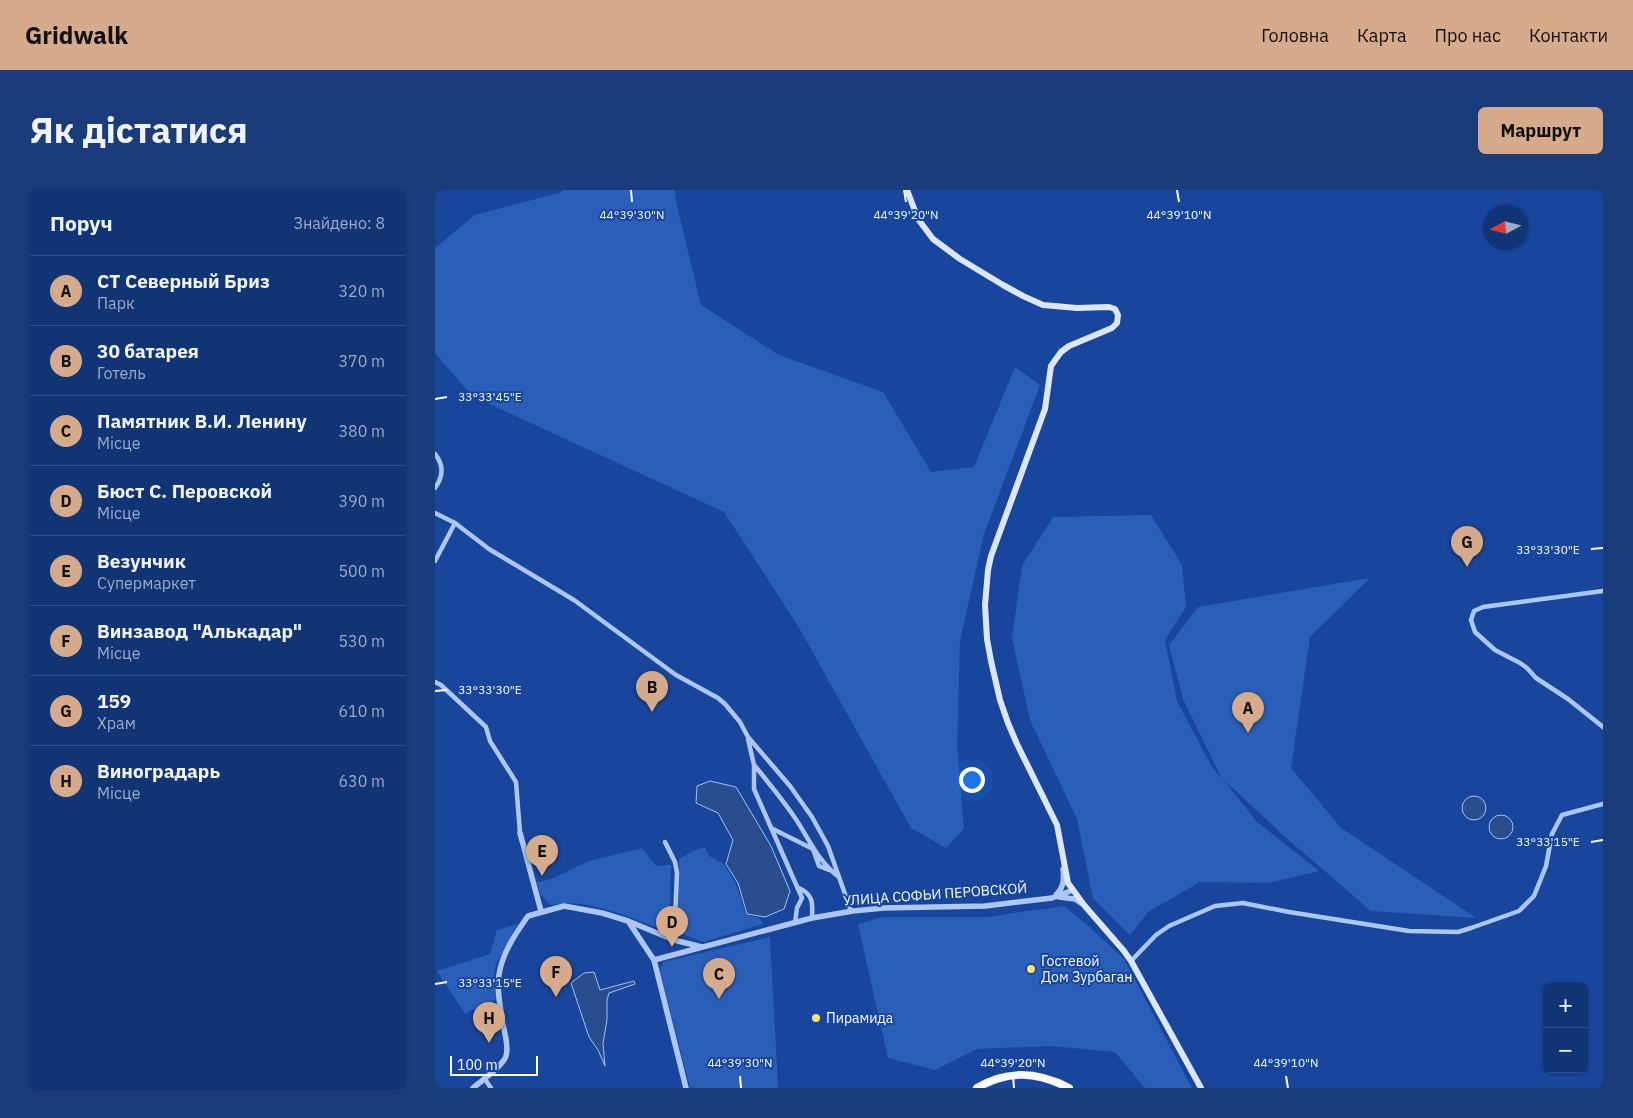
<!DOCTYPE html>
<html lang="uk">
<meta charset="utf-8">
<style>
:root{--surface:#113475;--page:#1a3c7a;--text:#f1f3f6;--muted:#9caac5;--line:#304f87;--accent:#d6ab8b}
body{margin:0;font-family:"IBM Plex Sans",sans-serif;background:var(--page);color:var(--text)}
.controls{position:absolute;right:15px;bottom:15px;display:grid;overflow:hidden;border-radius:8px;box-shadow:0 1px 4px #0004}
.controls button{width:45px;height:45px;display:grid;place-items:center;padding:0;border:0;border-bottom:1px solid var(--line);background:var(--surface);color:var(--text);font:25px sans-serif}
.compass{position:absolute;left:1048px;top:15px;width:45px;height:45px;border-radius:50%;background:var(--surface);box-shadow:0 1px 4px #0004;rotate:263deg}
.scale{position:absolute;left:15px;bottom:12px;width:88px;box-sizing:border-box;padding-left:5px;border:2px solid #fff;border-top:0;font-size:14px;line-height:18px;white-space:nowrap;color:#fff;-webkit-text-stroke:4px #17469c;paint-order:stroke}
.you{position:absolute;left:536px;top:589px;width:18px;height:18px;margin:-12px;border:4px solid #fff;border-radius:50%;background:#1a73e8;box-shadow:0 0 0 8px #1a73e833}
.badge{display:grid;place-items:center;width:32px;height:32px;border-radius:50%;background:var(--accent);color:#111;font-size:16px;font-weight:700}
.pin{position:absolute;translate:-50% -41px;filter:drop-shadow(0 1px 2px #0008)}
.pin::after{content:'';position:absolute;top:26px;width:18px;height:15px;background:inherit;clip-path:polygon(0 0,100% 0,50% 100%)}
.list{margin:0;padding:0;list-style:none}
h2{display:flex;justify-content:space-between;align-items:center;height:65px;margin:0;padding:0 20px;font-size:21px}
h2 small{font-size:16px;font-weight:400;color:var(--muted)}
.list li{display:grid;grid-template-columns:32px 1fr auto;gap:15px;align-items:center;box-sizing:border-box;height:70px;padding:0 20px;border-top:1px solid var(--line)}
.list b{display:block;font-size:19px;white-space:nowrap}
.list p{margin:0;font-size:16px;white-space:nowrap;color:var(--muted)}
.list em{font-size:16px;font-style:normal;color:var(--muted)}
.map{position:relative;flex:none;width:1168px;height:898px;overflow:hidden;border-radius:8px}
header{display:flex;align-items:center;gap:30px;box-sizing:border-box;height:70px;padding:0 25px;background:var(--accent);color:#111}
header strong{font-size:24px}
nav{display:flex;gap:28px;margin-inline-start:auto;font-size:18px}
.intro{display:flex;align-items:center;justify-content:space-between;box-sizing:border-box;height:120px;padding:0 30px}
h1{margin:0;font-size:35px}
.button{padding:12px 22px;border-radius:8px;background:var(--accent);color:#111;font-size:18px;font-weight:700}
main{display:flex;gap:30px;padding:0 30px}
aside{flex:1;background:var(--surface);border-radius:8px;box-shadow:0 1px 4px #0004}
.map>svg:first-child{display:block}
.green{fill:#2a5fb9}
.water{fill:#2a4d8d;stroke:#a0c1f5}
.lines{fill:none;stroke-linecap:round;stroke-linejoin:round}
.minor{stroke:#adc7f2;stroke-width:4.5}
.tertiary{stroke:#adc7f2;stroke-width:5.5}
.secondary{stroke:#dce7fc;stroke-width:6}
.primary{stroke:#f8faff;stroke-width:8}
.ticks{fill:none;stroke:#fff;stroke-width:2}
.poi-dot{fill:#ffe06e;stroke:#17469c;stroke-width:2}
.labels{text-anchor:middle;stroke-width:4;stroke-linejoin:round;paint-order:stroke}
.street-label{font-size:14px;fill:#fff;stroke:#17469c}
.poi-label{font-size:14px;fill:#fff;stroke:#17469c;text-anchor:start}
.ticks-label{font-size:12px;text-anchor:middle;fill:#fff;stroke:#17469c;stroke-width:4;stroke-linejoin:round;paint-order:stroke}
</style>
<header>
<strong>Gridwalk</strong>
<nav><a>Головна</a><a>Карта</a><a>Про нас</a><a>Контакти</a></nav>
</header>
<div class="intro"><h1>Як дістатися</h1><a class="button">Маршрут</a></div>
<main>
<aside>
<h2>Поруч<small>Знайдено: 8</small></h2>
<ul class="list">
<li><span class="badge">A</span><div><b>СТ Северный Бриз</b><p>Парк</p></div><em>320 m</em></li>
<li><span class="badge">B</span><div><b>30 батарея</b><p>Готель</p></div><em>370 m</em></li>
<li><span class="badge">C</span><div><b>Памятник В.И. Ленину</b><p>Місце</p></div><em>380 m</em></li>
<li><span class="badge">D</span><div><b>Бюст С. Перовской</b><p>Місце</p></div><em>390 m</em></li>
<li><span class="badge">E</span><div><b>Везунчик</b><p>Супермаркет</p></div><em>500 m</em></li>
<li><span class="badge">F</span><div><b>Винзавод &quot;Алькадар&quot;</b><p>Місце</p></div><em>530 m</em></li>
<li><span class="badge">G</span><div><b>159</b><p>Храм</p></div><em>610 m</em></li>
<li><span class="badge">H</span><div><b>Виноградарь</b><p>Місце</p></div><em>630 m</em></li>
</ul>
</aside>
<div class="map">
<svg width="1168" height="898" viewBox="0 0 1168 898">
<rect width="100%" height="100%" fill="#17469c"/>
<path class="green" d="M129,0H240L241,12L266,115L344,165L448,202L496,282L539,277L580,177L605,195L549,344L525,451L522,556L529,639L511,658L476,638L363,436L289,322L37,206L0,163V58L40,25L124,3Z
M716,325L747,375L751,417L730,450L742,511L777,577L787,589L748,509L734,455L763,417L935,388L875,447L856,578L906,638L1041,728L936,721L848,645L788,589L822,632L884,681L833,693L765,692L713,722L695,745L658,708L642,629L595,530L577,448L587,376L618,327Z
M270,657L274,666L289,674L301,694L311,725L325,728L328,734L269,752L241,742L244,669L258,661Z
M207,658L221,676L236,675L234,737L229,740C195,728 151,707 116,715L105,704L102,692L116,689L154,671Z
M629,716L650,733L689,769L757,898H710L680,862L616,856L542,859L500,880L453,868L423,734L448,727H552Z
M83,734L61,774L58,790L61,809L52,815L50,813L30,824L2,781L55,764L62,740Z
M335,747L343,898H255L225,782L228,772Z"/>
<path class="water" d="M275,591L301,597L336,656L355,701L349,719L330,727L312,724L303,693L291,674L298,650L283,623L261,613L262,596Z
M1027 618a12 12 0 1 1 24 0a12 12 0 1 1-24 0Z
M1054 637a12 12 0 1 1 24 0a12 12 0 1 1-24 0Z
M159,782L165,800L199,791L200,794L174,803L172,810V830L168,853L170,876L163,860L154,847L136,793L149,783Z"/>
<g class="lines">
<path class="minor" d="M0,264C9,275 8,287 0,298
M0,323L20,333L54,359L139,410L241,485L283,508L290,514L305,532L313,547L355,596L377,627L393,656L416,721
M0,371L20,333
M1168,401L1048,417L1039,421L1036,430L1040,442L1060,460L1085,473L1092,478L1101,488L1133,509L1168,537
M0,492L6,495L51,537L55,551L81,592L85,643
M313,549L319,575V599L367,708L362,718L360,733
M320,576C333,592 346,608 358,625C373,646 382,671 404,687
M336,638L378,659L384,676L394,680
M230,652L240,672L242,683L239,750
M362,697C378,704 378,712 377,728
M696,771L721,745L734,736L780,716L808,713L854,722L974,741L1023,742L1036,738L1084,721L1099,706L1111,676L1117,644L1127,625L1168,614
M49,888L56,898"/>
<path class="tertiary" d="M85,643L106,721
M621,705C629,697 629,690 628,679
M624,707L640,709L646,713
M193,731L239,750L267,757
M219,770L377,728L418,721L449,718L550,716L617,708L638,700
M38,898C46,891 68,876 71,866C74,857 70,844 68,835C66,819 61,800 64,785C67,763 81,743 93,726L129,716L167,723L193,731L219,770L251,898"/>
<path class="secondary" d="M472,0L483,29L498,49L525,69L568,95L588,106L608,115L642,118L674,117L680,119L683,125L682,133L677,138L634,156L626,162L616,176L610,219L556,366L553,380L550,415L552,449L556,471L565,510L573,533L582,554L622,635L633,693L649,715L689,761L696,771L766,898"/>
<path class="primary" d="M542,898C573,879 603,882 634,898"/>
</g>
<path class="ticks" d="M196,0L197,12M469,0L471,12M742,0L744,12M0,209L12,207M1156,359L1168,358M0,501L12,500M1156,652L1168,650M0,794L12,792M305,886L306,898M578,886L579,898M851,886L853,898"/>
<g class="poi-dot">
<circle cx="596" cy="779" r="5"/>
<circle cx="381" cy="828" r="5"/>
</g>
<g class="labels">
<g class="street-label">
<text transform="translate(500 704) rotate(-4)" y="5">УЛИЦА СОФЬИ ПЕРОВСКОЙ</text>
</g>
<g class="poi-label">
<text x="606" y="776">Гостевой<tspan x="606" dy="16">Дом Зурбаган</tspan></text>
<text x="391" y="833">Пирамида</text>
</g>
</g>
<g class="ticks-label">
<text x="197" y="29">44°39'30"N</text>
<text x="471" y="29">44°39'20"N</text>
<text x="744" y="29">44°39'10"N</text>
<text x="55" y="211">33°33'45"E</text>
<text x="1113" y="364">33°33'30"E</text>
<text x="55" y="504">33°33'30"E</text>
<text x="1113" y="656">33°33'15"E</text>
<text x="55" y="797">33°33'15"E</text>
<text x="305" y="877">44°39'30"N</text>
<text x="578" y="877">44°39'20"N</text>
<text x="851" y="877">44°39'10"N</text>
</g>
</svg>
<div class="controls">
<button>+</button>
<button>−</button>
</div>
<svg class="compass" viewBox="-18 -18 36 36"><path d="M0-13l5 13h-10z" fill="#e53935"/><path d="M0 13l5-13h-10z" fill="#9caac5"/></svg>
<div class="scale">100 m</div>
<div class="you"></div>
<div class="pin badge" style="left:813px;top:543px">A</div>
<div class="pin badge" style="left:217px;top:522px">B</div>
<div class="pin badge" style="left:284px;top:809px">C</div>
<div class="pin badge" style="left:237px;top:757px">D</div>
<div class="pin badge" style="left:107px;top:686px">E</div>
<div class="pin badge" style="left:121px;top:807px">F</div>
<div class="pin badge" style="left:1032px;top:377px">G</div>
<div class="pin badge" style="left:54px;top:853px">H</div>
</div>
</main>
